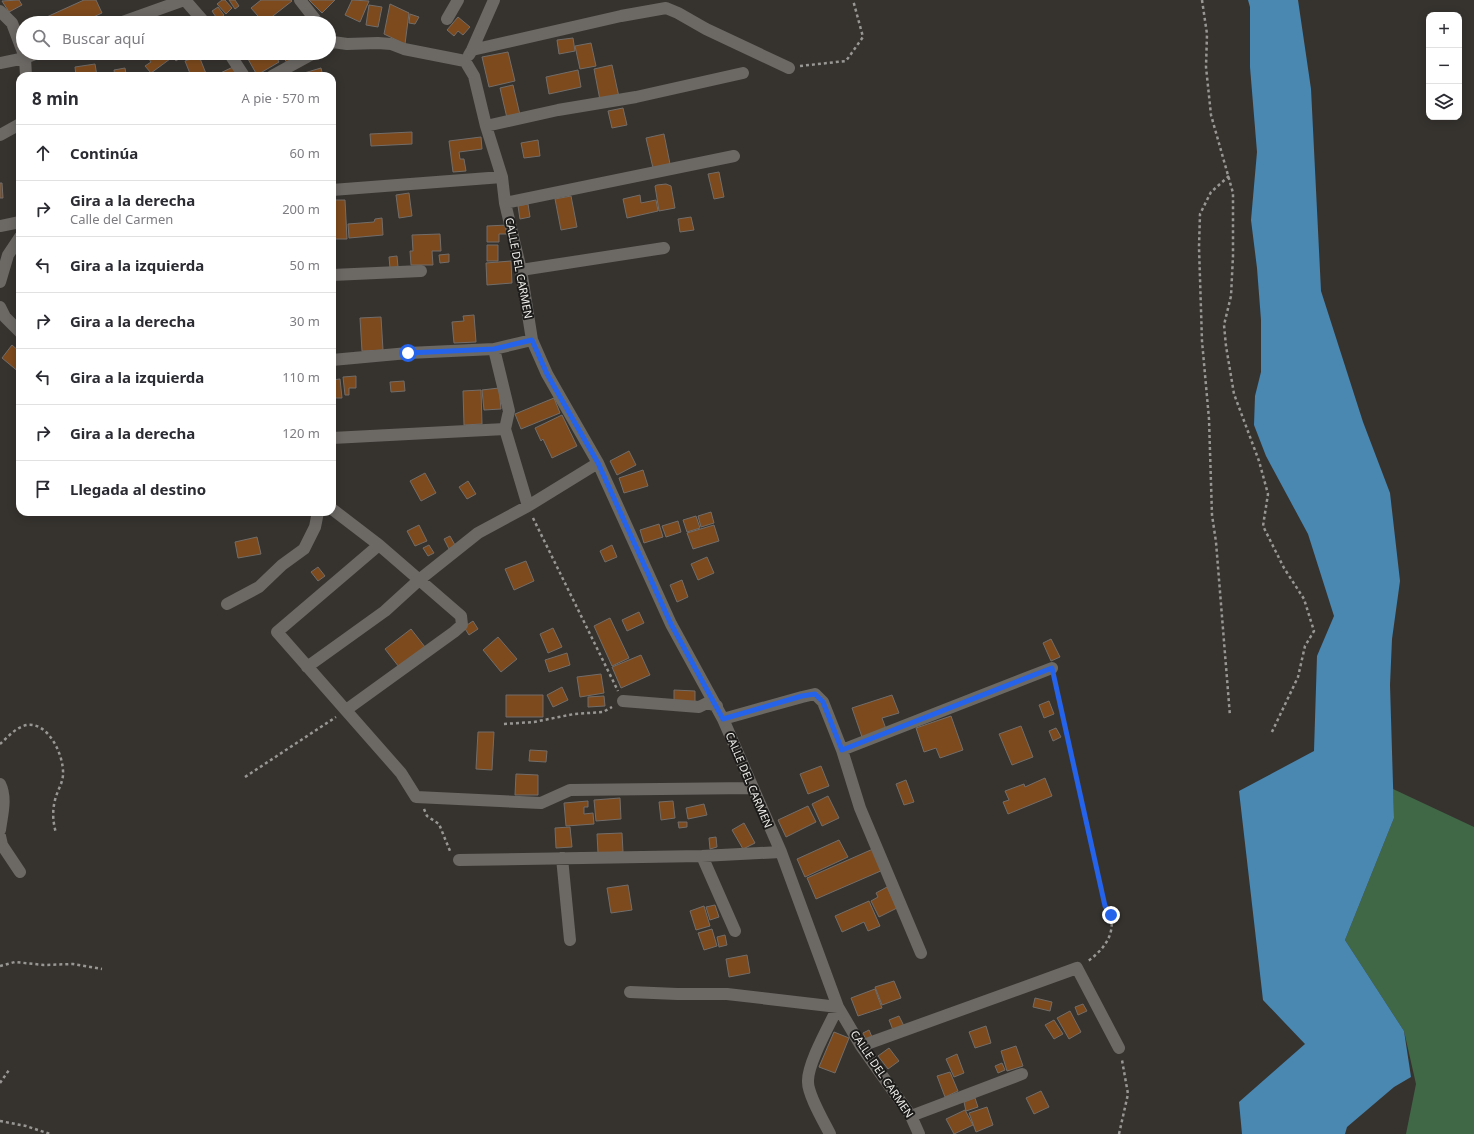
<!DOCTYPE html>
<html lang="es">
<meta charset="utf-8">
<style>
:root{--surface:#fff;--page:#f2f2f3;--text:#2b2b33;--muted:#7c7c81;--line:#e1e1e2}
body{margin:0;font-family:"Noto Sans",sans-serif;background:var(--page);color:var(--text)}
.controls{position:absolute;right:12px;top:12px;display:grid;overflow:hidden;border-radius:8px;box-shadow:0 2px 10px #0003}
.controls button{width:36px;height:36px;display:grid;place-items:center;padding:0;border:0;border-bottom:1px solid var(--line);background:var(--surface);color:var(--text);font:20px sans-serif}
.stop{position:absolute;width:12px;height:12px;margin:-9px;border:3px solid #2563eb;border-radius:50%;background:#fff}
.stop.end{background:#2563eb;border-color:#fff;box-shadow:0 1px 4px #0008}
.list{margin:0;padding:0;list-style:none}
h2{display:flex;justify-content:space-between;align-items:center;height:52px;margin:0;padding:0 16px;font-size:17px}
h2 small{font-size:13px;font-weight:400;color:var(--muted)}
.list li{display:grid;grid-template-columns:26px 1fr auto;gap:12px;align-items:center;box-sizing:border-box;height:56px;padding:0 16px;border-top:1px solid var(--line)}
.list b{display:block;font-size:15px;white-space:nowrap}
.list p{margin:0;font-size:13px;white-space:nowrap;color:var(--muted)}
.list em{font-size:13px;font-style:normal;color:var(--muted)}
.icon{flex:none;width:22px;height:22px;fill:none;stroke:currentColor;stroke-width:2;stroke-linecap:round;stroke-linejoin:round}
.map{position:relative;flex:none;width:1474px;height:1134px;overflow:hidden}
.search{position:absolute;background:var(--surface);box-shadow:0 2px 10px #0003;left:16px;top:16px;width:320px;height:44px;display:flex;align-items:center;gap:10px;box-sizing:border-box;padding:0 14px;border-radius:22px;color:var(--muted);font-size:15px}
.panel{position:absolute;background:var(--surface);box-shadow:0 2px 10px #0003;left:16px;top:72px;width:320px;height:444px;border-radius:12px}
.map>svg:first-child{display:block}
.green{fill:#406847}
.water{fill:#4a88b2}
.building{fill:#7d4a1d;stroke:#726d6a}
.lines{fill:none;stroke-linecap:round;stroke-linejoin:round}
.path{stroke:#999794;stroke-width:2.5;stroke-dasharray:3 3;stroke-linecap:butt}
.street{stroke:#6c6965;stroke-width:12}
.route{stroke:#2563eb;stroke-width:5}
.labels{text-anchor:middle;stroke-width:4;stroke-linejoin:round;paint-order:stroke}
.street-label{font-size:11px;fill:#efeeeb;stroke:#1c1b19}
</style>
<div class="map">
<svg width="1474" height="1134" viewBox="0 0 1474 1134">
<rect width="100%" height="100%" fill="#36332f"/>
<path class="green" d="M1393,789L1474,827V1134H1406L1416,1084L1404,1031L1345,940L1394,818Z"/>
<path class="water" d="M1248,0H1298L1311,89L1321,291L1363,422L1390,493L1400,581L1392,639L1390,685L1394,818L1345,940L1404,1031L1411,1077L1394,1087L1347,1127L1345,1134H1242L1239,1102L1305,1044L1263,1000L1239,791L1314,751L1317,656L1334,616L1308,534L1266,456L1254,425L1255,396L1261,372V320L1257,268L1251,220L1257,152L1250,67V7Z"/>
<path class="building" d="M19,0L22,5L9,12L2,1Z
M84,0H96L102,13L80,23H41L40,20Z
M222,0H225L232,8L226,14L217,4Z
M229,0H235L239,6L235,9Z
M261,0H291L292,1L264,23L251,8Z
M309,0H335L322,13Z
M352,0L369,1L360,22L345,15Z
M390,4L409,13L405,44L384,34Z
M369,5L382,7L378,27L366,25Z
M218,7L224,15L218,20L212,11Z
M410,14L419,17L415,24L409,23Z
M458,17L470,27L463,35L458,31L454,36L447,30Z
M573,38L575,51L559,54L557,40Z
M591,43L596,66L580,69L575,46Z
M508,52L515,81L489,87L482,57Z
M145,53H165L170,59L151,73L145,66L151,62Z
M170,53H187L176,61Z
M260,53H274L279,62L257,75L248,59Z
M280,53H303L288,64Z
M199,56L207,76H191L185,61Z
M95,64L97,76H76L75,67Z
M612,65L619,97L600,100L594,69Z
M233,67L237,76H214Z
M125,68L126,74L137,73L138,76H115L114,70Z
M321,68L323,76H294Z
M578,70L581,87L549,94L546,77Z
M513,85L520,115L507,118L500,88Z
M623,108L627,125L612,128L608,111Z
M412,132V144L371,146L370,134Z
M664,134L670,164L653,168L646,138Z
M481,137L482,149L459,152L460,159H464L466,171L453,172L449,141Z
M538,140L540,156L524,158L521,143Z
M719,172L724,197L714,199L708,174Z
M0,183H2L3,198H0Z
M666,184L671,186L675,208L659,211L655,186L657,185Z
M409,193L412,216L399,218L396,195Z
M640,195L641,203L656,200L658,211L627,218L623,199Z
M571,196L577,227L561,230L555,199Z
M332,200H345L347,239H332Z
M528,204L530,217L520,219L518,206Z
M691,217L694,230L680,232L678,219Z
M382,218L383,235L349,238L348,224L374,222L375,219Z
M508,225V234H499V242H487V226Z
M440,234L441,251H432L433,265H411L410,251H413L412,235Z
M487,245H498V261H487Z
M449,254V262L440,263L439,255Z
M397,256L398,267L390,268L389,257Z
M511,261L512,283L487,285L486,263Z
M474,315L476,342L454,343L452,322L464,321L463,316Z
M381,317L383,350L362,351L360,318Z
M12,345L20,352V373L2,358Z
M356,376V388H349V395H345L343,377Z
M340,379L342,398H332V380Z
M404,381L405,391L391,392L390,382Z
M499,388L501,409L484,410L482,390Z
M481,390L482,424L464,425L463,391Z
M554,398L560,413L521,429L515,414Z
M562,415L577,446L552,458L543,439L541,441L535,428Z
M629,451L636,465L617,475L610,461Z
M643,470L648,486L624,493L619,478Z
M425,473L436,493L421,501L410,481Z
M468,481L476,494L467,499L459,487Z
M711,512L714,523L701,527L698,516Z
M696,516L700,528L687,532L683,520Z
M678,521L681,532L666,537L662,526Z
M659,524L663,537L644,543L640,530Z
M419,525L427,541L415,546L407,531Z
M714,525L719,541L693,549L687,533Z
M450,536L455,545L449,549L444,539Z
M257,537L261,554L238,558L235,542Z
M429,545L434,553L428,556L423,548Z
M612,545L617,557L605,562L600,551Z
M707,557L714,573L698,580L691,564Z
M526,561L534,581L514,590L505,569Z
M318,567L325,576L318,581L311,572Z
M682,580L688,597L677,602L670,585Z
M639,612L644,623L627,631L622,620Z
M610,618L629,658L612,666L594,626Z
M473,621L478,629L469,635L464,627Z
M553,628L562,647L548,653L540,634Z
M411,629L425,647L399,667L385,649Z
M498,637L517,659L501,672L483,650Z
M1051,639L1060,657L1051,661L1043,643Z
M567,653L570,665L549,672L545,660Z
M641,655L650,675L621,688L612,667Z
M601,674L604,693L580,697L577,677Z
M562,687L568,700L553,707L547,695Z
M674,690L695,691V702L674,701Z
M506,695H543V717H506Z
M892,695L899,713L882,718L886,729L862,737L852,708Z
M604,696L605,706L588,707V697Z
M1049,701L1054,714L1044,718L1039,705Z
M951,716L963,750L940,758L936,748L924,752L916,728Z
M1021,726L1033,757L1012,765L999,734Z
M1056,728L1061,737L1053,741L1049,731Z
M478,732H494L492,770L476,769Z
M530,750L547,751L546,762L529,761Z
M821,766L829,786L808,794L800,774Z
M516,774L538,775V795H515Z
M1045,778L1052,796L1008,814L1003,802L1009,800L1005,791L1024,784L1025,787Z
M906,780L914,802L904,805L896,784Z
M828,796L839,818L822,826L812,804Z
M620,798L621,819L596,821L594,800Z
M588,801V807H584V814L593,813L594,824L566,826L564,803Z
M673,801L675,818L661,820L659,802Z
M704,804L707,815L688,819L686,808Z
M808,806L816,822L786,837L778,820Z
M678,822H687V827L679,828Z
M744,823L755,843L743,849L732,830Z
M570,827L572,847L556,848L555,828Z
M622,833L623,852L598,853L597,834Z
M716,837L717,847L710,849L709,838Z
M839,840L848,857L805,877L797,859Z
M873,849L883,870L816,899L807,878Z
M628,885L632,910L611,913L607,888Z
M887,887L897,908L879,917L871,901L878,897L876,893Z
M869,901L880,926L868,931L864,922L842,932L835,916Z
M715,905L719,917L710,920L706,907Z
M704,906L710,926L696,930L690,911Z
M712,929L717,946L704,950L698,933Z
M725,935L727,945L719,947L717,937Z
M747,955L750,973L729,977L726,959Z
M894,981L901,998L882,1005L875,987Z
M875,989L882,1008L858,1016L851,998Z
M1035,998L1052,1002L1050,1011L1033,1007Z
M1083,1004L1087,1011L1078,1015L1075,1007Z
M1070,1011L1081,1032L1069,1039L1057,1018Z
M899,1016L904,1026L893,1030L889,1020Z
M1054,1020L1063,1034L1054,1039L1045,1025Z
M986,1026L991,1043L975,1048L969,1032Z
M869,1030L872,1037L866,1040L863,1033Z
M834,1032L849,1038L835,1073L819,1067Z
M1016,1046L1023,1066L1007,1071L1001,1051Z
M889,1048L899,1061L888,1069L878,1056Z
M957,1054L964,1073L954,1077L946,1059Z
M1002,1063L1005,1070L998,1073L995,1066Z
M950,1072L958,1091L945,1097L937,1076Z
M1041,1091L1049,1107L1034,1114L1026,1098Z
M975,1098L978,1107L966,1111L964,1102Z
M987,1107L993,1125L976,1132L969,1113Z
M965,1110L973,1125L954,1134L946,1119Z"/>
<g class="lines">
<path class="path" d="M1202,0L1207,34L1206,67L1211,115L1233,193V256L1231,296L1224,325L1226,346L1234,394L1259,461L1268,494L1263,526L1284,568L1304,599L1314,631L1305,646L1298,677L1271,734
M800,66L846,61L863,37L853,0
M1229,176L1211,192L1200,214L1199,247L1202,341L1209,419L1212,515L1216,542L1230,716
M533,518L618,691
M1054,679L1105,906C1107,909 1111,913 1111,917C1115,936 1102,951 1088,961
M504,724L534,722L574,714L603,712L612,707
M0,744C8,737 16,727 27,725C49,722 64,756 63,774C63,783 57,791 55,800C52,812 53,822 56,833
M245,777L336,717
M424,809L427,816L439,824L450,851
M0,966L15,962L44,965L73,964L102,969
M0,1083L9,1070
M0,1121L26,1126L50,1134
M1119,1134L1128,1094L1122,1060"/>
<path class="street" d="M185,0L205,23
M300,0L318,23
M0,11L12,23L23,52
M447,19L458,0
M120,23L184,0
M329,45L333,42L347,44L378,43L391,44L404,49L465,61
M472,50L621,16L666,8L678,13L706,29L789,68
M24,53L25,58L26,76
M229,53L244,76
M469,55L472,50L494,0
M465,61L474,76L486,126L502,177L505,203L521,270L532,340L547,374L598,463L671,624L723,719L781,852L838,1007L861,1046L911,1116L919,1134
M0,63L25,58L38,53
M272,76L314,53
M486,126L558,110L636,97L743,73
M0,135L20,124
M332,190L502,177
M505,203L734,156
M0,226L20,222
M521,270L664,248
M332,275L421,271
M0,282L8,255L20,237
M0,307L5,317L20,332
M494,349L509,411L505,429L528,506
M332,360L408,353L494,349L532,340
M332,438L505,429
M332,509L379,545L461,616L462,625L454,632L346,710
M379,545L277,632L401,773L416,797L541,803L570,790L752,788
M227,604L259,587L282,565L304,549L315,527L318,512
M307,667L385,611L419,580L478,533L528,506L598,463
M623,701L699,707L707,703L717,706
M723,719L802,697L815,694L823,702L842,750L860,808L921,953
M842,750L1052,668
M0,784C7,798 2,815 0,830
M0,836L2,845L20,872
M702,856L735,931
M562,858L570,940
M459,860L702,856L781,852
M630,992L677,994H727L838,1007C830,1024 807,1064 808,1082C808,1095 824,1122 830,1134
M861,1046L1077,968L1119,1048
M911,1116L1022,1074"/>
</g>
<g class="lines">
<path class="route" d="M408,353L494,349L532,340L547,374L598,463L671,624L723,719L802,696L815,694L823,702L842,750L1052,668L1105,906L1111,915"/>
</g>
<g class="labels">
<g class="street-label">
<text transform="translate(519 268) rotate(79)" y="4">CALLE DEL CARMEN</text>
<text transform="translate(749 780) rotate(67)" y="4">CALLE DEL CARMEN</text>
<text transform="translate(882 1074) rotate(56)" y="4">CALLE DEL CARMEN</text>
</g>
</g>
</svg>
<div class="controls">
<button>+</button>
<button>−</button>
<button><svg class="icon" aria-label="layers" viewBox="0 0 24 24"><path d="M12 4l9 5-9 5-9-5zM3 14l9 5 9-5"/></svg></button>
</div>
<div class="stop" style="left:408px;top:353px"></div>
<div class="stop end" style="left:1111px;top:915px"></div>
<div class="search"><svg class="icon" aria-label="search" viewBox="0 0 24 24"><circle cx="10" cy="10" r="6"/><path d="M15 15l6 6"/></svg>Buscar aquí</div>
<section class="panel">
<h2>8 min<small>A pie · 570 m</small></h2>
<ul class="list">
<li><svg class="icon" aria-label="ahead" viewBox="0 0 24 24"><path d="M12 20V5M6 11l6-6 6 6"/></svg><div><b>Continúa</b></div><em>60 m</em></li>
<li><svg class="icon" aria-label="right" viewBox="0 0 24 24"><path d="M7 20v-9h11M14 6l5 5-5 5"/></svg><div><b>Gira a la derecha</b><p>Calle del Carmen</p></div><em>200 m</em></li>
<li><svg class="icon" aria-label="left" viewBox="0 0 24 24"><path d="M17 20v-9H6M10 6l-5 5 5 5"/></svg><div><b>Gira a la izquierda</b></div><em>50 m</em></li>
<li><svg class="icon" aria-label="right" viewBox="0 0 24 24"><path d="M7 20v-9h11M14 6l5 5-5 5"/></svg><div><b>Gira a la derecha</b></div><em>30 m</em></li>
<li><svg class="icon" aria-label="left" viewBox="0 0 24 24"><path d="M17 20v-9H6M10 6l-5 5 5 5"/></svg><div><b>Gira a la izquierda</b></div><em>110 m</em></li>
<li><svg class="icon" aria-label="right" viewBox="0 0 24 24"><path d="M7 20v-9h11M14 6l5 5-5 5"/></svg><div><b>Gira a la derecha</b></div><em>120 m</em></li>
<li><svg class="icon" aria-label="arrive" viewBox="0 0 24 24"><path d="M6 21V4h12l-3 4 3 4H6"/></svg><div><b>Llegada al destino</b></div></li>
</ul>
</section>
</div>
